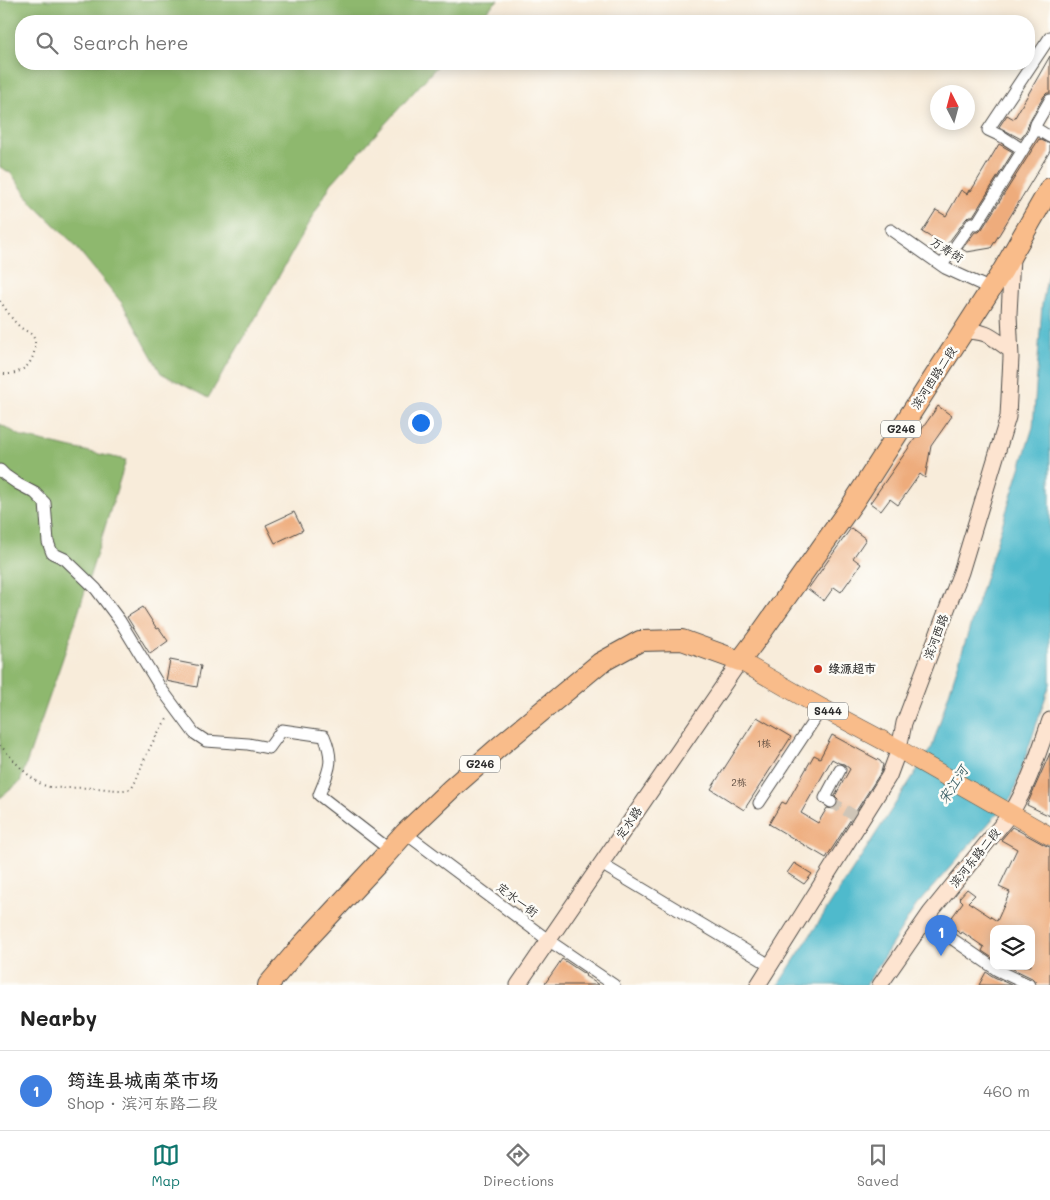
<!DOCTYPE html>
<meta charset="utf-8">
<style>
:root{--surface:#fff;--page:#f6f6f6;--text:#222;--muted:#767676;--line:#e0e0e0;--accent:#0f766e}
body{margin:0;font-family:Mali,"LXGW WenKai TC",sans-serif;background:var(--page);color:var(--text)}
.controls{position:absolute;right:15px;bottom:15px;display:grid;overflow:hidden;border-radius:10px;box-shadow:0 2px 12px #0003}
.controls button{width:45px;height:45px;display:grid;place-items:center;padding:0;border:0;border-bottom:1px solid var(--line);background:var(--surface);color:var(--text);font:25px sans-serif}
.compass{position:absolute;left:930px;top:85px;width:45px;height:45px;border-radius:50%;background:var(--surface);box-shadow:0 2px 12px #0003;rotate:354deg}
.you{position:absolute;left:420px;top:422px;width:18px;height:18px;margin:-12px;border:4px solid #fff;border-radius:50%;background:#1a73e8;box-shadow:0 0 0 8px #1a73e833}
.badge{display:grid;place-items:center;width:32px;height:32px;border-radius:50%;background:var(--accent);color:#fff;font-size:16px;font-weight:700}
.pin{position:absolute;translate:-50% -41px;filter:drop-shadow(0 1px 2px #0008)}
.pin::after{content:'';position:absolute;top:26px;width:18px;height:15px;background:inherit;clip-path:polygon(0 0,100% 0,50% 100%)}
.list{margin:0;padding:0;list-style:none}
h2{display:flex;justify-content:space-between;align-items:center;height:65px;margin:0;padding:0 20px;font-size:21px}
h2 small{font-size:16px;font-weight:400;color:var(--muted)}
.list li{display:grid;grid-template-columns:32px 1fr auto;gap:15px;align-items:center;box-sizing:border-box;height:80px;padding:0 20px;border-top:1px solid var(--line)}
.list b{display:block;font-size:19px;white-space:nowrap}
.list p{margin:0;font-size:16px;white-space:nowrap;color:var(--muted)}
.list em{font-size:16px;font-style:normal;color:var(--muted)}
.icon{flex:none;width:28px;height:28px;fill:none;stroke:currentColor;stroke-width:2;stroke-linecap:round;stroke-linejoin:round}
.map{position:relative;flex:none;width:1050px;height:985px;overflow:hidden}
.search{position:absolute;background:var(--surface);box-shadow:0 2px 12px #0003;left:15px;right:15px;top:15px;height:55px;display:flex;align-items:center;gap:12px;box-sizing:border-box;padding:0 18px;border-radius:20px;color:var(--muted);font-size:19px}
.sheet{height:145px;background:var(--surface)}
nav{display:flex;justify-content:space-around;align-items:center;box-sizing:border-box;height:70px;border-top:1px solid var(--line);background:var(--surface);font-size:14px;color:var(--muted)}
nav a{display:grid;justify-items:center;gap:2px}
nav .on{color:var(--accent)}
.map>svg:first-child{display:block}
.forest{fill:#8eb86e;stroke:#5c724c}
.water{fill:#4fbacc;stroke:#3d727c}
.building{fill:#eeac7c;fill-rule:evenodd}
.lines{fill:none;stroke-linecap:round;stroke-linejoin:round}
.street-tunnel{stroke:#cfc5b7;stroke-width:11;stroke-dasharray:11 5.5;stroke-linecap:butt}
.street-casing{stroke:#4a4845;stroke-width:13}
.secondary-casing{stroke:#4a4845;stroke-width:17}
.primary-casing{stroke:#4a4845;stroke-width:19}
.highway-casing{stroke:#4a4845;stroke-width:22}
.path{stroke:#4a4845;stroke-width:2;stroke-dasharray:1 4;stroke-linecap:butt}
.street{stroke:#fff;stroke-width:11}
.secondary{stroke:#fde4d0;stroke-width:15}
.primary{stroke:#f9bc8a;stroke-width:18}
.highway{stroke:#f9bc8a;stroke-width:20}
.poi-dot{fill:#c8321e;stroke:#fdfcf7;stroke-width:2}
.labels{text-anchor:middle;stroke-width:5;stroke-linejoin:round;paint-order:stroke}
.number-label{font-size:10px;fill:#5c4b3f}
.shield{fill:#fdfcf7;stroke:#6a6a68;stroke-width:1}
.shield-label{font-size:11px;font-weight:bold;fill:#2b2b2b}
.street-label{font-size:12px;fill:#2b2b2b;stroke:#fdfcf7}
.poi-label{font-size:12px;font-weight:bold;fill:#2b2b2b;stroke:#fdfcf7;text-anchor:start}
.water-label{font-size:14px;font-style:italic;fill:#385d63;stroke:#fdfcf7}
</style>
<div class="map">
<svg width="1050" height="985" viewBox="0 0 1050 985">
<rect width="100%" height="100%" fill="#fdfcf7"/>
<filter id="ink" filterUnits="userSpaceOnUse"><feTurbulence type="fractalNoise" baseFrequency=".02" numOctaves="2"/><feDisplacementMap in="SourceGraphic" scale="10" xChannelSelector="R" yChannelSelector="G"/><feConvolveMatrix kernelMatrix="1 2 1 2 8 2 1 2 1" color-interpolation-filters="sRGB"/></filter>
<filter id="wash" filterUnits="userSpaceOnUse"><feTurbulence type="fractalNoise" baseFrequency=".0096" numOctaves="4" result="noise"/><feDisplacementMap in="SourceGraphic" scale="20" xChannelSelector="R" yChannelSelector="G"/><feGaussianBlur stdDeviation="1.12" result="paint"/><feColorMatrix in="noise" values="0 0 0 0 0 0 0 0 0 0 0 0 0 0 0 0 0 1.4 0 .05"/><feComposite in="paint" operator="in"/></filter>
<g filter="url(#wash)">
<rect width="100%" height="100%" fill="#f8ecda"/>
<path class="forest" d="M0,0H498L476,21H21V64H439L331,184L252,324L208,398L161,373L122,303L72,242L32,203L11,173L0,167Z
M0,424L23,437L126,460L74,626L20,782L0,798Z"/>
<path class="water" d="M1050,262V684L1012,797L916,906L866,985H778L932,747L1033,427L1042,305Z"/>
<g id="blocks">
<path class="building" d="M1050,56V93H1047L1044,96L1030,120L1027,129L1021,139L999,127L1007,115L1014,119Z
M1039,139L1050,144V151L991,248L967,252L962,249L975,232H979L982,229Z
M999,144L1013,152L973,216H969L966,219L946,246L922,232L936,210L946,216L961,190L967,194L969,190L971,191Z
M938,406L952,416L931,446L925,478L920,474L898,505L890,499L881,511L870,503Z
M294,512L303,530L275,543L266,525Z
M851,528L866,539L853,558L861,564L841,592L834,587L824,601L808,589Z
M143,607L157,629L159,628L168,641L150,654L127,617Z
M170,660L201,666L197,687L166,681Z
M757,717L791,737L744,810L711,789Z
M832,735L880,761L883,765L881,772L826,858L769,824L782,802L786,804L814,755L820,758ZM832,759L839,763L844,764L850,769L835,796L838,799L837,806L834,809L827,808L818,823L801,813Z
M1050,753V816L1027,805Z
M1012,827L1045,845L1050,847V985H1036L1035,981L1032,978L1007,966H1031V929H994V959L982,951L984,947L962,932L961,934L947,924L963,902L959,898L967,889L975,895L968,902L997,921L1010,892L999,887L1017,849L1001,840Z
M794,863L812,874L804,884L787,873Z
M562,959L586,975L585,976L599,985H544Z
M986,972L994,977L1011,985H979Z"/>
</g>
</g>
<g filter="url(#ink)">
<use href="#blocks" fill-opacity="0" stroke="#4a4845" stroke-width="1"/>
<g class="lines">
<path class="street-tunnel" d="M831,802L855,816"/>
<g class="street-casing">
<path id="street" d="M1035,128L1050,137
M1023,150L1003,137L988,130L1050,37
M891,230L945,268L991,289
M942,265L972,223L976,225L1034,132L1036,124L1050,100
M0,470L5,475L18,484L35,493L45,503L48,542L52,553L65,559L96,589L120,621L160,687L194,733L206,741L248,744L269,748L282,730L324,736C335,762 329,770 319,795L390,850
M831,802L825,798L840,770
M759,803L822,708
M405,833L548,940L614,985
M601,864L770,965
M925,920L997,970L1029,985"/>
</g>
<g class="secondary-casing">
<path id="secondary" d="M964,331C988,331 991,337 1010,350
M518,985L740,661
M758,985L889,776L899,749L904,723L961,572L1008,417L1011,357L1009,314L1012,257
M880,985L930,913L1011,813C1029,785 1039,751 1050,720"/>
</g>
<g class="primary-casing">
<path id="primary" d="M740,661L822,708L899,749L917,760L1050,836"/>
</g>
<g class="highway-casing">
<path id="highway" d="M268,985L301,946L381,860L405,833L452,788L500,746L600,663L640,641L682,640L740,661L761,633L853,503L1003,270L1050,188"/>
</g>
<path class="path" d="M0,301C6,309 12,320 19,326C23,330 28,331 32,335C39,343 33,361 26,367C18,373 9,376 0,373
M0,745C12,758 32,784 50,787C64,789 79,787 93,788C106,788 118,792 131,789C136,782 138,775 141,767C147,753 158,730 168,718"/>
<use href="#street" class="street"/>
<use href="#secondary" class="secondary"/>
<use href="#primary" class="primary"/>
<use href="#highway" class="highway"/>
</g>
</g>
<circle class="poi-dot" cx="818" cy="669" r="5"/>
<g class="labels">
<g class="number-label">
<text x="764" y="747">1栋</text>
<text x="739" y="786">2栋</text>
</g>
<g class="shield">
<rect x="881" y="420.5" width="40" height="17" rx="4"/>
<rect x="808" y="702.5" width="40" height="17" rx="4"/>
<rect x="460" y="755.5" width="40" height="17" rx="4"/>
</g>
<g class="shield-label">
<text x="901" y="433">G246</text>
<text x="828" y="715">S444</text>
<text x="480" y="768">G246</text>
</g>
<g class="street-label">
<text transform="translate(947 250) rotate(32)" y="4">万寿街</text>
<text transform="translate(934 378) rotate(-57)" y="4">滨河西路二段</text>
<text transform="translate(936 637) rotate(-69)" y="4">滨河西路</text>
<text transform="translate(629 823) rotate(-56)" y="4">定水路</text>
<text transform="translate(975 858) rotate(-51)" y="4">滨河东路二段</text>
<text transform="translate(517 900) rotate(37)" y="4">定水一街</text>
</g>
<g class="poi-label">
<text x="828" y="673">绿源超市</text>
</g>
<g class="water-label">
<text transform="translate(953 785) rotate(-57)" y="5">宋江河</text>
</g>
</g>
</svg>
<div class="controls">
<button><svg class="icon" aria-label="layers" viewBox="0 0 24 24"><path d="M12 4l9 5-9 5-9-5zM3 14l9 5 9-5"/></svg></button>
</div>
<svg class="compass" viewBox="-18 -18 36 36"><path d="M0-13l5 13h-10z" fill="#e53935"/><path d="M0 13l5-13h-10z" fill="#767676"/></svg>
<div class="you"></div>
<div class="pin badge" style="left:941px;top:956px;background:#3f7fe0">1</div>
<div class="search"><svg class="icon" aria-label="search" viewBox="0 0 24 24"><circle cx="10" cy="10" r="6"/><path d="M15 15l6 6"/></svg>Search here</div>
</div>
<section class="sheet">
<h2>Nearby<small></small></h2>
<ul class="list">
<li><span class="badge" style="background:#3f7fe0">1</span><div><b>筠连县城南菜市场</b><p>Shop · 滨河东路二段</p></div><em>460 m</em></li>
</ul>
</section>
<nav>
<a class="on"><svg class="icon" aria-label="map" viewBox="0 0 24 24"><path d="M3 6l6-2 6 2 6-2v14l-6 2-6-2-6 2zM9 4v14M15 6v14"/></svg>Map</a>
<a><svg class="icon" aria-label="directions" viewBox="0 0 24 24"><path d="M12 3l9 9-9 9-9-9zM9 14v-3h6M13 9l2 2-2 2"/></svg>Directions</a>
<a><svg class="icon" aria-label="saved" viewBox="0 0 24 24"><path d="M7 4h10v16l-5-4-5 4z"/></svg>Saved</a>
</nav>
